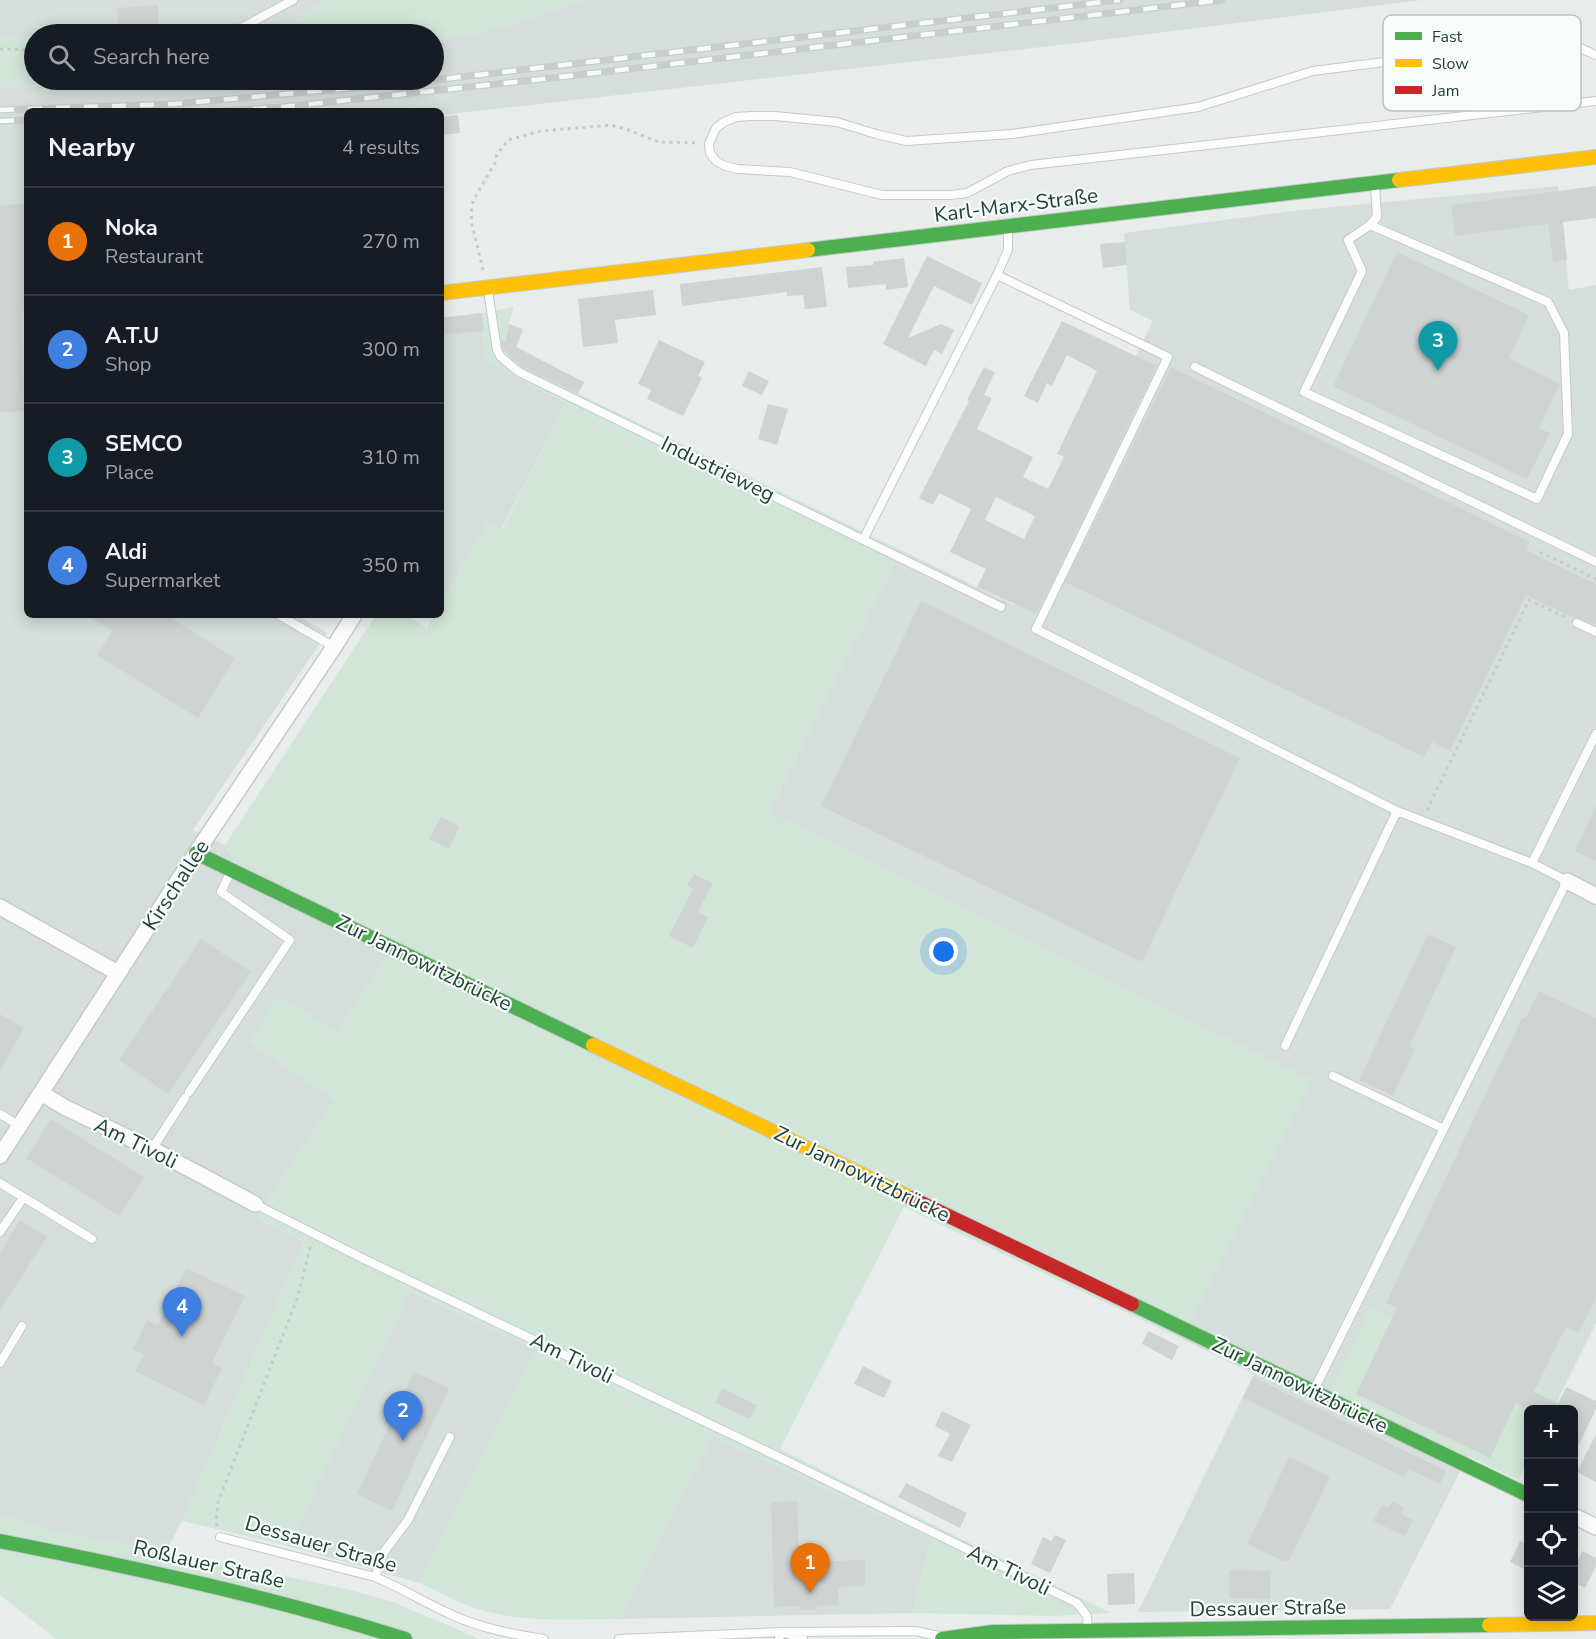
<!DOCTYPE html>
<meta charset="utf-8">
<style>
:root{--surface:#171b24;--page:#242831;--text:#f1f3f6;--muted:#9ea1a6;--line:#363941;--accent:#0b8043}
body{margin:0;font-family:"Nunito Sans",sans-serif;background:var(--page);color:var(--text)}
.controls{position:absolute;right:18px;bottom:18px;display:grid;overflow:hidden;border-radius:9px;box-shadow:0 3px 15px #0003}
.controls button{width:54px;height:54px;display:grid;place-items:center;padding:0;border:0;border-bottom:2px solid var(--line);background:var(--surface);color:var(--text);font:30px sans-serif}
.you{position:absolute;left:944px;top:952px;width:21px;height:21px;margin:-15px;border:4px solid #fff;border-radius:50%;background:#1a73e8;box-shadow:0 0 0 9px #1a73e833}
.badge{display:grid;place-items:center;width:39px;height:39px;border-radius:50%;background:var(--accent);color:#fff;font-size:20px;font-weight:700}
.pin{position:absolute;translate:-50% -50px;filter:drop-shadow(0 2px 3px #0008)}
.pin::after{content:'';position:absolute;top:32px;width:21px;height:18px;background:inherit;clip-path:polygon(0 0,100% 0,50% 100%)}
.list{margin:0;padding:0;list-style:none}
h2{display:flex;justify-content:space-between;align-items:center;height:78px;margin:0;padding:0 24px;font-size:26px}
h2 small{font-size:20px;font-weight:400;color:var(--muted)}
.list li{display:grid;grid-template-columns:39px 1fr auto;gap:18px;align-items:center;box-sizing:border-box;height:108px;padding:0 24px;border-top:2px solid var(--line)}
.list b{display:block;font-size:22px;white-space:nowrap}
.list p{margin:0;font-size:20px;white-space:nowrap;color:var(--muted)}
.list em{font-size:20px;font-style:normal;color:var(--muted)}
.icon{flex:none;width:33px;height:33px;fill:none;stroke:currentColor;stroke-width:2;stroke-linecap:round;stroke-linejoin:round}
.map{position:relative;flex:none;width:1596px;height:1639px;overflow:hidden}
.search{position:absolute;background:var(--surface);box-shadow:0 3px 15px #0003;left:24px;top:24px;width:420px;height:66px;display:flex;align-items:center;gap:15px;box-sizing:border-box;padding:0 21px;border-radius:33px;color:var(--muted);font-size:22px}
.panel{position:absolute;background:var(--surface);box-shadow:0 3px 15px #0003;left:24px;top:108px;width:420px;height:510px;border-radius:9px}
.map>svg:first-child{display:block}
.built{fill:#d6dedb}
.green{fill:#d1e6d8}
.building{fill:#cfd4d2;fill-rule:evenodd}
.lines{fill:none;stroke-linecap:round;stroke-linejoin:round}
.lane-casing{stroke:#c5cac8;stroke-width:10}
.street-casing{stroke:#c5cac8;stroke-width:18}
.fast-casing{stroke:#c3cbc8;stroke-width:16}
.slow-casing{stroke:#c3cbc8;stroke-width:16}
.jam-casing{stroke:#c3cbc8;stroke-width:16}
.path{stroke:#c3ccca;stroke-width:3;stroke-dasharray:3 4.5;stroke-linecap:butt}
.lane{stroke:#fcfcfc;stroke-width:8}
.street{stroke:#fcfcfc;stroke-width:15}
.fast{stroke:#4caf50;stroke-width:14}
.slow{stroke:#ffc107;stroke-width:14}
.jam{stroke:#c62828;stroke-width:14}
.rail-casing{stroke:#c9cdcc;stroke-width:7}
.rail{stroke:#f7fbf9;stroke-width:4.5;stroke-dasharray:14;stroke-linecap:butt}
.labels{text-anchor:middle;stroke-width:4.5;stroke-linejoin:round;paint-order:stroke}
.street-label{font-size:21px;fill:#24423a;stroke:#f7fbf9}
.key{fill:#f7fbf9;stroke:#b8c4c0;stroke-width:1.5}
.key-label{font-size:16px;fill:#24423a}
</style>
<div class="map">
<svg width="1596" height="1639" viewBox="0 0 1596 1639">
<rect width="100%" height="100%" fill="#e8edeb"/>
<path class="built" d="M0,0H326L288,26L270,34H34V38L0,37Z
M582,0H1422L1077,43L441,115V111H27V615H297L327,633L193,830L225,845L226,850L397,941L337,1030L250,1042L335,1101L269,1199L259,1219L304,1242L182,1521L166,1551L100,1541L52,1531L0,1514V87L104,86L170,80H434V42L499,28Z
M1558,186L1569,290L1596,285V1323L1553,1409L1528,1410V1459L1468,1456L1390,1609L1138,1612L1254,1374L1182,1339L769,812L901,550L1014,605L1153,321L1130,310L1124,233L1301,210Z
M482,313L485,360L566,403L501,530L488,523L441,603V318Z
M410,1291L536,1349L419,1583L288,1546Z
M713,1436L932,1539L918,1586L914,1613L619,1619Z"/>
<path class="green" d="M326,0H582L499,28L434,42V34H270L288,26Z
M0,37L34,38V80H170L104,86L0,87Z
M514,307C506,335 498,344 521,366L901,550L769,812L1312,1080L1182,1339L904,1207L780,1449L1111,1613L1053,1616L914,1613L918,1586L932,1539L713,1436L619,1619C579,1619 537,1622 497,1614C470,1609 445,1595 419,1583L536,1349L411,1291L288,1546L182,1521L304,1242L258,1218L269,1199L335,1101L249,1042L278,996L337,1030L397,941L240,863L230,856L225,845L376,615H405L427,628L434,615H441V603L488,522L502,530L566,403L485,360L482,313Z
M1371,1307L1559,1398L1553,1409L1528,1410V1459L1518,1480L1331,1389Z
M0,1514L52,1531L100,1541L166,1551L351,1590L393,1602L480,1639H56L0,1595Z"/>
<path class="building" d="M158,5L159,33L118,34L117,8Z
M458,115L460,133L441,135V117Z
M1596,186V218L1563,222L1567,260L1553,262L1548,224L1455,236L1451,205Z
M27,204V311H21L24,411L0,412V205Z
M1125,242L1127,265L1103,268L1100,244Z
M1397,252L1529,315L1509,358L1560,384L1539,428L1550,433L1527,479L1333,386Z
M927,256L982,283L972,305L934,286L908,338L941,324L954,330L942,354L934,350L926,366L883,344Z
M904,258L908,287L886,290V284L848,288L846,267L873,265V262Z
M822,267L827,307L805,309L803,295L787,296V292L682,306L680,284Z
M653,290L656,315L615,320L618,343L583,347L578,299Z
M482,313L484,331L441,335V318Z
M1062,321L1157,366L1037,614L977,587L986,569L950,552L971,509L939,493L933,505L919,498L969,401L967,400L984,367L995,372L984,395L992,398L977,429L1033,457L1023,477L1048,489L1064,457L1057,454L1097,371L1067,355L1052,386L1047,383L1038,403L1024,396ZM996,497L1035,516L1024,539L985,520Z
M509,324L523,329L516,347L584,382L578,394L522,367L508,355L503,348L501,339L506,342V336Z
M659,340L705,362L698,376L702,378L683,416L647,399L651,390L638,384Z
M1171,367L1530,542L1526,550L1596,584V625L1580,618H1574L1526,595L1450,751L1432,742L1424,757L1065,582Z
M749,371L769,381L762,395L742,386Z
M768,404L788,409L777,445L758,439Z
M921,601L1240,758L1142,962L821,806Z
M87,615H166L235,658L198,718L97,655L112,631Z
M1596,806V861L1575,851Z
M441,817L460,826L449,849L429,839Z
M694,874L713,883L698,912L708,917L693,948L669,936L693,889L687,885Z
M1428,934L1456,947L1409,1046L1415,1049L1393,1096L1359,1080Z
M201,939L251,972L168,1094L119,1060Z
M1539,991L1596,1018V1298L1579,1333L1566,1327L1534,1392L1558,1404L1566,1387L1596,1401V1409L1574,1455V1410H1530L1516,1403L1490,1458L1356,1394L1397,1308L1386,1303L1522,1018L1525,1019Z
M0,1014L24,1028L0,1071Z
M51,1119L144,1177L120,1216L26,1158Z
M20,1220L47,1237L0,1310V1253Z
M186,1268L245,1296L212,1363L222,1368L204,1405L135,1371L144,1355L133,1349L147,1320L158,1325Z
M1148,1331L1179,1346L1172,1360L1142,1344Z
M863,1366L892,1381L884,1398L854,1384Z
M414,1372L449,1388L392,1511L357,1494Z
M1253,1377L1446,1471L1440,1484L1408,1469L1404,1477L1243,1398Z
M722,1388L757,1405L750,1419L715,1403Z
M942,1411L971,1425L952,1462L938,1456L950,1434L935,1426Z
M1596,1434V1482L1577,1472Z
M1289,1457L1330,1477L1289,1561H1284L1247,1544Z
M906,1483L967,1513L960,1528L898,1497Z
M797,1501L799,1562L865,1560V1586L838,1587L839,1605L816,1606V1610H799V1606L774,1607L771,1502Z
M1392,1501L1404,1507L1401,1514L1413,1520L1405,1536L1373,1521L1382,1505L1389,1508Z
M1055,1535L1066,1540L1050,1573L1031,1564L1043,1537L1051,1541Z
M1520,1541L1528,1545V1571L1510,1562Z
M1582,1551L1596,1558V1566L1585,1588L1574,1582V1568Z
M1229,1570L1271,1571L1270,1599L1229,1598Z
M1134,1573L1135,1604L1108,1605L1107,1574Z"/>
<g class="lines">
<g class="lane-casing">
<path id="lane" d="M230,34L293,0
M1596,55L1562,40L1549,41L1313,71L1198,107L1012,134L906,141L876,134L837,122L775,116H752L736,117L724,122L716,128L709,144L710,153L716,161L725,166L738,169L790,172L882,195H951L967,193L1008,171L1031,165L1596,101
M1370,225L1348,240L1362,271L1304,392L1537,499L1568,434L1564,333L1548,302L1370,225L1377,217L1375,185
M997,275L1168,357L1036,629L1397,811L1532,863L1567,881L1314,1390
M488,290L497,350L501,357L519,372L1001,607
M1195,367L1596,562
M863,540L997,275L1008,250V228
M279,615L334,647
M1577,623L1596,632
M1532,863L1596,734
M1285,1046L1397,811
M1333,1076L1444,1129
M189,1092L290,940L221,892L231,871
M0,1114L20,1126
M152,1149L185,1098
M0,1183L92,1239
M255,1204L366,1260L783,1459L1077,1603L1087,1616L1088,1631
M0,1232L23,1198
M0,1363L22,1326
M220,1537L375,1577C401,1588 424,1602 450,1614C479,1628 512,1634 544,1639
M375,1577L384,1552L408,1520L450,1437
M619,1639L782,1632L803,1639
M779,1639L782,1632L915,1631L939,1636"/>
</g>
<g class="street-casing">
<path id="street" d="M1567,881L1596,896
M0,907L118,973
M41,1093L66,1108L152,1149L255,1204
M0,1156L196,853L334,647L354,615
M1574,1516L1596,1527"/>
</g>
<g class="fast-casing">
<path id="fast" d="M808,250L1399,180
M196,853L593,1045
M1132,1304L1528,1495
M0,1541C137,1568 272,1597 405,1639
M942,1639L993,1632L1489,1625"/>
</g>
<g class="slow-casing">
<path id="slow" d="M1399,180L1596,157
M441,293L808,250
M593,1045L911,1198
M1489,1625L1596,1623"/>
</g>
<g class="jam-casing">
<path id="jam" d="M911,1198L1132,1304"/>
</g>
<path class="path" d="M0,49L34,50
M483,270L472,224L471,213L473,201L495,163L497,154L508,140L541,131L611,125L629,130L658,142L698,143
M1540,552L1596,579
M1427,810L1529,600L1567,618
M217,1526L216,1521L218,1502L297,1299L311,1244"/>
<use href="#lane" class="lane"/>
<use href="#street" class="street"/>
<use href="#fast" class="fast"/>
<use href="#slow" class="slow"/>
<use href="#jam" class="jam"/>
<g class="rail-casing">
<path id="rail" d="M0,110L174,104L409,83L1120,0
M225,111L282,107L534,80L1222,0
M0,121L27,120"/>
</g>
<use href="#rail" class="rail"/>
</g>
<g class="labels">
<g class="street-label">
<text transform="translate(1016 205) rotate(-7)" y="7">Karl-Marx-Straße</text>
<text transform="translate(718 469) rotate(26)" y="7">Industrieweg</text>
<text transform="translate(176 885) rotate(-57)" y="7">Kirschallee</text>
<text transform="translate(424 963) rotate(26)" y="7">Zur Jannowitzbrücke</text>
<text transform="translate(136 1143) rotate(26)" y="7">Am Tivoli</text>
<text transform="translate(862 1174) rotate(26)" y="7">Zur Jannowitzbrücke</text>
<text transform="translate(572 1358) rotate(26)" y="7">Am Tivoli</text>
<text transform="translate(1300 1385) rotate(26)" y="7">Zur Jannowitzbrücke</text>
<text transform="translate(321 1544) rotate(16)" y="7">Dessauer Straße</text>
<text transform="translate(209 1564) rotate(13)" y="7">Roßlauer Straße</text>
<text transform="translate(1009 1570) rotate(26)" y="7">Am Tivoli</text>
<text transform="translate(1268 1608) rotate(-1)" y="7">Dessauer Straße</text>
</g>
</g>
<rect x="1383" y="15" width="198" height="96" rx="9" class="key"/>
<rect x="1395" y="32" width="27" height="8" fill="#4caf50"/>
<rect x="1395" y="59" width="27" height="8" fill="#ffc107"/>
<rect x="1395" y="86" width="27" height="8" fill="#c62828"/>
<g class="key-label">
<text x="1432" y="42">Fast</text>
<text x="1432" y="69">Slow</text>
<text x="1432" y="96">Jam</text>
</g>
</svg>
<div class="controls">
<button>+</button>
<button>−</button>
<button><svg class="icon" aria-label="locate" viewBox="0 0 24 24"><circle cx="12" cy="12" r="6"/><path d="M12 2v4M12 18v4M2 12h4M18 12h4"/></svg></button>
<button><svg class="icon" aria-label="layers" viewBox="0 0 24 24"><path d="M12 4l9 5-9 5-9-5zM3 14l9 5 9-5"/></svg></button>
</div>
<div class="you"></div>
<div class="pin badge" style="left:810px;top:1593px;background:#e8710a">1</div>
<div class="pin badge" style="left:403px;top:1441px;background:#3f7fe0">2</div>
<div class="pin badge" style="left:1438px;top:371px;background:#0f9aa8">3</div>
<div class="pin badge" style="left:182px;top:1337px;background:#3f7fe0">4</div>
<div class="search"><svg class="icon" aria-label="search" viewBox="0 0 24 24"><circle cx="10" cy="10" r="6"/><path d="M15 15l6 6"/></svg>Search here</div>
<section class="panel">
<h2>Nearby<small>4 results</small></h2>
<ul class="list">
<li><span class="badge" style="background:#e8710a">1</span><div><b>Noka</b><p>Restaurant</p></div><em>270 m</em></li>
<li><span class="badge" style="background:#3f7fe0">2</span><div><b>A.T.U</b><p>Shop</p></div><em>300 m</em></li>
<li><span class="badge" style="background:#0f9aa8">3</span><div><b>SEMCO</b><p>Place</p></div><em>310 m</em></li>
<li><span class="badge" style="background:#3f7fe0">4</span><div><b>Aldi</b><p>Supermarket</p></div><em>350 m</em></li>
</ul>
</section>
</div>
